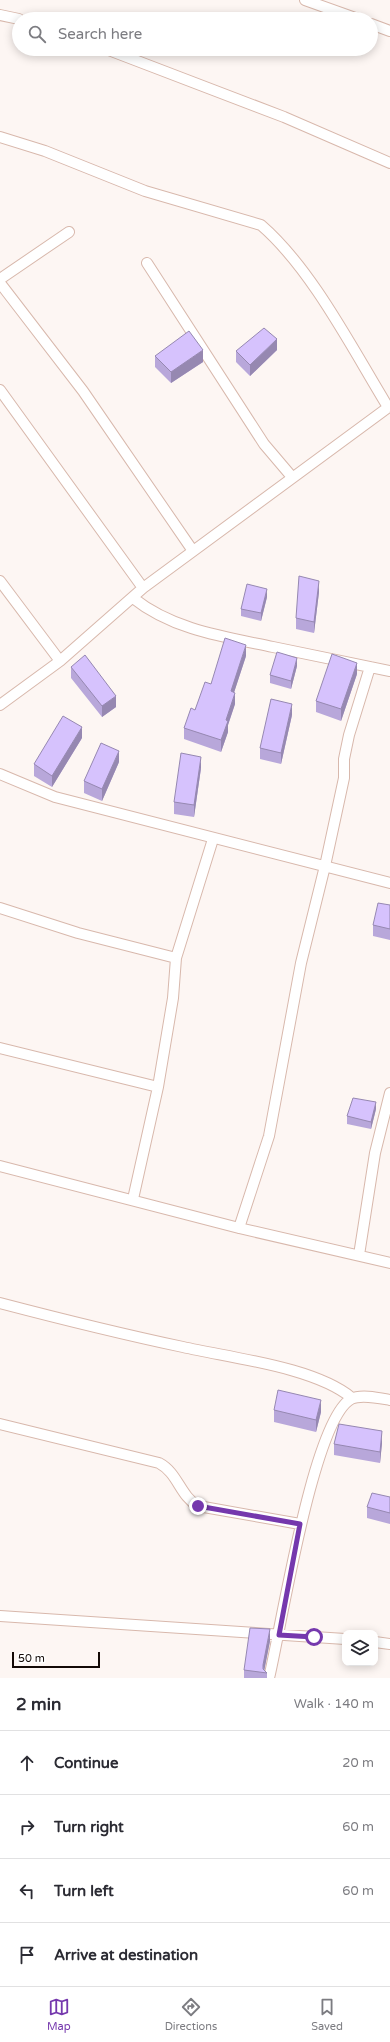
<!DOCTYPE html>
<meta charset="utf-8">
<style>
:root{--surface:#fff;--page:#f7f7f7;--text:#2b2b33;--muted:#7c7c81;--line:#e1e1e2;--accent:#7538ad}
body{margin:0;font-family:"Varela Round",sans-serif;background:var(--page);color:var(--text)}
.controls{position:absolute;right:12px;bottom:12px;display:grid;overflow:hidden;border-radius:8px;box-shadow:0 2px 10px #0003}
.controls button{width:36px;height:36px;display:grid;place-items:center;padding:0;border:0;border-bottom:1px solid var(--line);background:var(--surface);color:var(--text);font:20px sans-serif}
.scale{position:absolute;left:12px;bottom:10px;width:88px;box-sizing:border-box;padding-left:4px;border:2px solid #130906;border-top:0;font-size:11px;line-height:14px;white-space:nowrap;color:#130906;-webkit-text-stroke:3px #fff;paint-order:stroke}
.stop{position:absolute;width:12px;height:12px;margin:-9px;border:3px solid #7538ad;border-radius:50%;background:#fff}
.stop.end{background:#7538ad;border-color:#fff;box-shadow:0 1px 4px #0008}
.list{margin:0;padding:0;list-style:none}
h2{display:flex;justify-content:space-between;align-items:center;height:52px;margin:0;padding:0 16px;font-size:17px}
h2 small{font-size:13px;font-weight:400;color:var(--muted)}
.list li{display:grid;grid-template-columns:26px 1fr auto;gap:12px;align-items:center;box-sizing:border-box;height:64px;padding:0 16px;border-top:1px solid var(--line)}
.list b{display:block;font-size:15px;white-space:nowrap}
.list em{font-size:13px;font-style:normal;color:var(--muted)}
.icon{flex:none;width:22px;height:22px;fill:none;stroke:currentColor;stroke-width:2;stroke-linecap:round;stroke-linejoin:round}
.map{position:relative;flex:none;width:390px;height:1678px;overflow:hidden}
.search{position:absolute;background:var(--surface);box-shadow:0 2px 10px #0003;left:12px;right:12px;top:12px;height:44px;display:flex;align-items:center;gap:10px;box-sizing:border-box;padding:0 14px;border-radius:22px;color:var(--muted);font-size:15px}
.sheet{height:308px;background:var(--surface)}
nav{display:flex;justify-content:space-around;align-items:center;box-sizing:border-box;height:56px;border-top:1px solid var(--line);background:var(--surface);font-size:11px;color:var(--muted)}
nav a{display:grid;justify-items:center;gap:2px}
nav .on{color:var(--accent)}
.map>svg:first-child{display:block}
.lines{fill:none;stroke-linecap:round;stroke-linejoin:round}
.minor-casing{stroke:#d8b8ac;stroke-width:12}
.minor{stroke:#fff;stroke-width:10}
.wall{fill:#b8a7da}
.shaded-wall{fill:#9688b1}
.building{fill:#d6c2fd;stroke:#9688b1}
.route{stroke:#7538ad;stroke-width:5}
</style>
<div class="map">
<svg width="390" height="1678" viewBox="0 0 390 1678">
<rect width="100%" height="100%" fill="#fdf6f3"/>
<g class="lines">
<g class="minor-casing">
<path id="minor" d="M305,0L358,19
M0,15L19,19
M371,24L390,31
M106,49L284,117L390,163
M0,137L45,151L145,191L261,225C312,269 353,350 388,407
M147,263L264,444L292,477
M0,279L69,232
M0,283L83,391L193,551
M0,390L143,588
M0,581L60,661
M133,598C173,630 225,637 273,647C312,655 351,663 390,671
M0,705L60,661L143,588L390,406
M0,774L55,797L390,883
M0,908L78,933L176,958
M0,1048L158,1087
M0,1166L239,1228L390,1263
M133,1199L158,1087L173,998L176,958L213,839
M239,1228L269,1136L301,963L325,866L344,778V759L349,735L370,667
M359,1255L375,1153L390,1093
M0,1303C61,1319 122,1334 183,1347C231,1358 315,1367 352,1398
M0,1424L159,1463C178,1473 180,1496 198,1506L300,1524
M0,1616L345,1639
M375,1642L390,1644
M269,1678C281,1629 313,1420 351,1399C361,1394 379,1398 390,1400"/>
</g>
<use href="#minor" class="minor"/>
</g>
<path class="wall" d="M277,350L250,376L236,362V351Z
M155,356L203,362L171,383L155,367Z
M319,592L314,633L296,629V618Z
M267,597L261,621L241,616V609Z
M246,656L234,692L235,704L228,725V732L221,752L184,739V728L211,684Z
M297,666L291,689L270,683V675Z
M71,667L116,707L102,717L71,678Z
M357,674L341,721L316,712V701Z
M292,715L281,764L260,759V748Z
M82,738L52,787L34,776V764Z
M119,762L102,801L84,793V781Z
M201,768L194,817L174,814V802Z
M390,905V940L373,936V925Z
M376,1109L371,1129L347,1124V1116Z
M274,1410L321,1412L316,1432L274,1422Z
M382,1443L380,1463L334,1455V1444Z
M390,1497V1524L367,1518V1507Z
M270,1641L264,1670L267,1673V1678H244V1670Z"/>
<path class="shaded-wall" d="M277,339V350L250,376V365Z
M203,350V362L171,383V372Z
M319,581V592L314,633V622Z
M267,589V597L261,621V613Z
M246,645V656L231,702V691Z
M297,658V666L291,689V681Z
M357,663V674L341,721V709Z
M235,693V704L228,725V732L221,752V740L226,720Z
M116,696V707L102,717V706Z
M292,704V715L281,764V753Z
M82,727V738L52,787V776Z
M119,751V762L102,801V789Z
M201,757V768L194,817V805Z
M376,1102V1109L371,1129V1122Z
M321,1400V1412L316,1432V1420Z
M382,1431V1443L380,1463V1452Z
M270,1629V1641L264,1672L263,1665Z"/>
<path class="building" d="M264,328L277,339L250,365L236,351Z
M189,331L203,350L171,372L155,356Z
M299,576L319,581L314,622L296,618Z
M247,584L267,589L261,613L241,609Z
M225,638L246,645L231,691L235,693L226,720L228,721L221,740L184,728L191,708L195,710L205,682L211,684Z
M277,652L297,658L291,681L270,675Z
M332,654L357,663L341,709L316,701Z
M85,655L116,696L102,706L71,667Z
M271,699L292,704L281,753L260,748Z
M63,716L82,727L52,776L34,764Z
M101,743L119,751L102,789L84,781Z
M181,753L201,757L194,805L174,802Z
M378,903L390,905V929L373,925Z
M353,1098L376,1102L371,1122L347,1116Z
M278,1390L321,1400L316,1420L274,1410Z
M339,1424L382,1431L380,1452L334,1444Z
M372,1493L390,1497V1513L367,1507Z
M250,1628L270,1629L263,1665V1669L267,1673L244,1670Z"/>
<g class="lines">
<path class="route" d="M198,1506L300,1524L279,1635L314,1637"/>
</g>
</svg>
<div class="controls">
<button><svg class="icon" aria-label="layers" viewBox="0 0 24 24"><path d="M12 4l9 5-9 5-9-5zM3 14l9 5 9-5"/></svg></button>
</div>
<div class="scale">50 m</div>
<div class="stop" style="left:314px;top:1637px"></div>
<div class="stop end" style="left:198px;top:1506px"></div>
<div class="search"><svg class="icon" aria-label="search" viewBox="0 0 24 24"><circle cx="10" cy="10" r="6"/><path d="M15 15l6 6"/></svg>Search here</div>
</div>
<section class="sheet">
<h2>2 min<small>Walk · 140 m</small></h2>
<ul class="list">
<li><svg class="icon" aria-label="ahead" viewBox="0 0 24 24"><path d="M12 20V5M6 11l6-6 6 6"/></svg><div><b>Continue</b></div><em>20 m</em></li>
<li><svg class="icon" aria-label="right" viewBox="0 0 24 24"><path d="M7 20v-9h11M14 6l5 5-5 5"/></svg><div><b>Turn right</b></div><em>60 m</em></li>
<li><svg class="icon" aria-label="left" viewBox="0 0 24 24"><path d="M17 20v-9H6M10 6l-5 5 5 5"/></svg><div><b>Turn left</b></div><em>60 m</em></li>
<li><svg class="icon" aria-label="arrive" viewBox="0 0 24 24"><path d="M6 21V4h12l-3 4 3 4H6"/></svg><div><b>Arrive at destination</b></div></li>
</ul>
</section>
<nav>
<a class="on"><svg class="icon" aria-label="map" viewBox="0 0 24 24"><path d="M3 6l6-2 6 2 6-2v14l-6 2-6-2-6 2zM9 4v14M15 6v14"/></svg>Map</a>
<a><svg class="icon" aria-label="directions" viewBox="0 0 24 24"><path d="M12 3l9 9-9 9-9-9zM9 14v-3h6M13 9l2 2-2 2"/></svg>Directions</a>
<a><svg class="icon" aria-label="saved" viewBox="0 0 24 24"><path d="M7 4h10v16l-5-4-5 4z"/></svg>Saved</a>
</nav>
